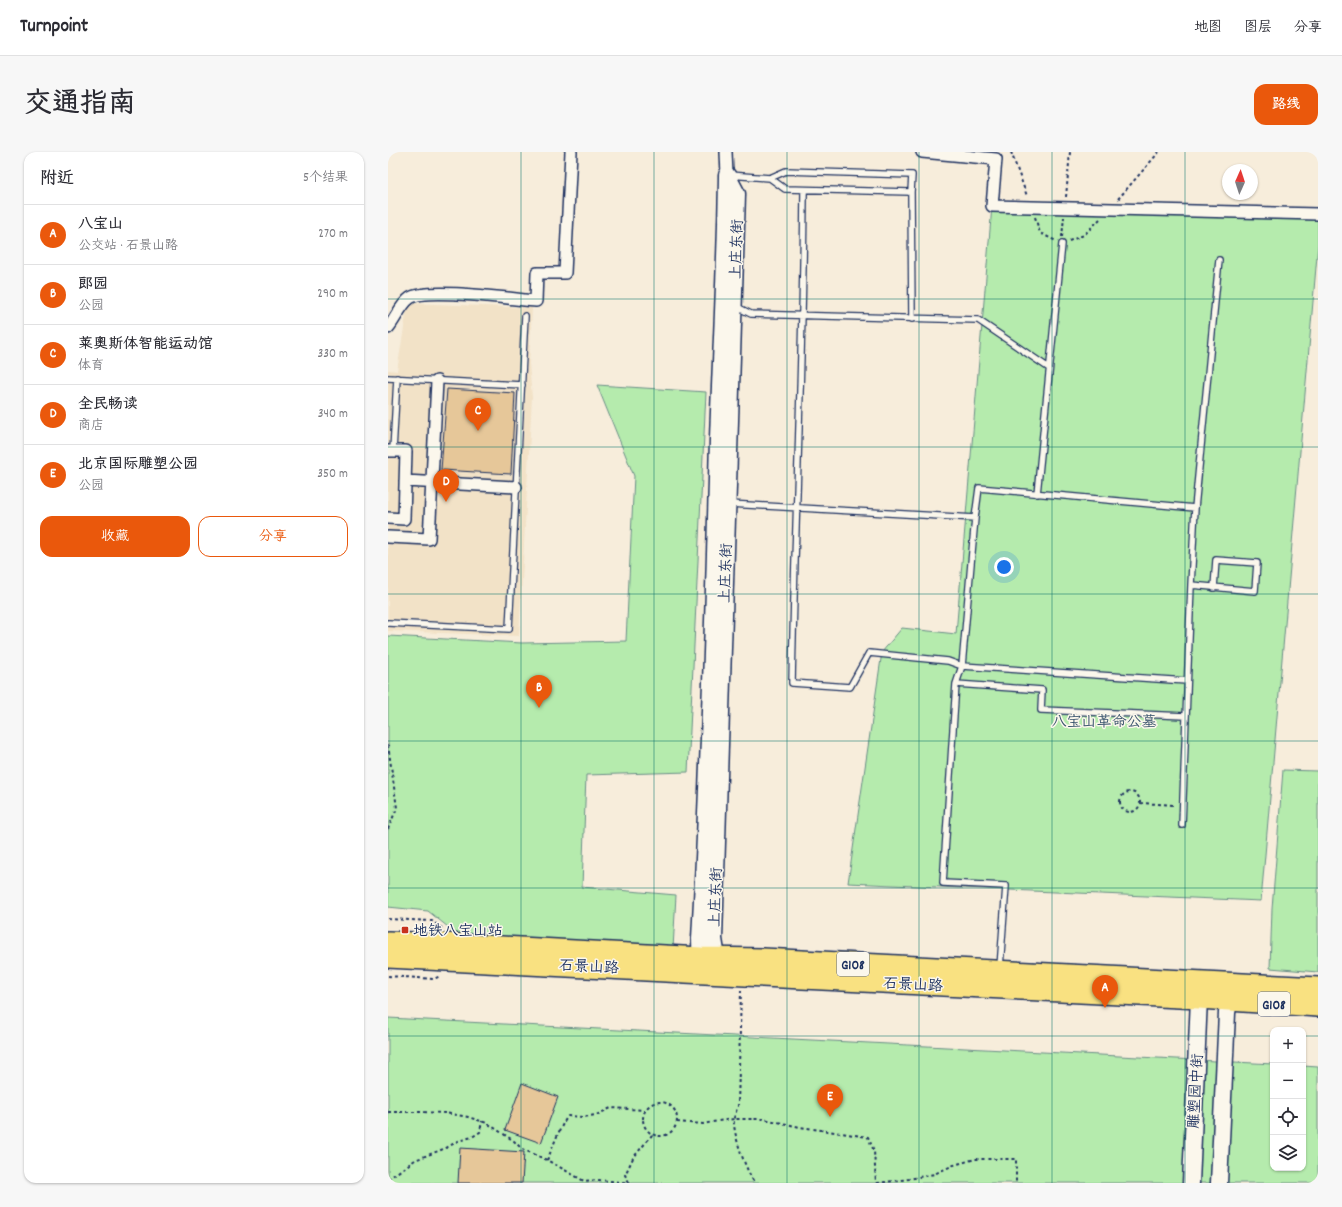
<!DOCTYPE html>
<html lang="zh">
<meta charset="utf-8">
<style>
:root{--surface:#fff;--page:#f7f7f7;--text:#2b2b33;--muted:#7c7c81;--line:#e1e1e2;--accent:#ea580c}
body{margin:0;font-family:Dekko,"LXGW WenKai TC",sans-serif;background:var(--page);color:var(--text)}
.controls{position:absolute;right:12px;bottom:12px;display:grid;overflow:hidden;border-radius:8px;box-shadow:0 1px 3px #0004}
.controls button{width:36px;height:36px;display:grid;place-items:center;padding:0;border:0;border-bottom:1px solid var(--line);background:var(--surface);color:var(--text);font:20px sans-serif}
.compass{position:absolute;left:834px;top:12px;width:36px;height:36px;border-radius:50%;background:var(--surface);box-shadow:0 1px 3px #0004;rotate:3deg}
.you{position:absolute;left:616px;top:415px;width:14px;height:14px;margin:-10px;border:3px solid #fff;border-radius:50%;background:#1a73e8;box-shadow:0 0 0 6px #1a73e833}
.badge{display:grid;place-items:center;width:26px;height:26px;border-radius:50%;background:var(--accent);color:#fff;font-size:13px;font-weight:700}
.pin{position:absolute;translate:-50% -33px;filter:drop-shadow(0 1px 2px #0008)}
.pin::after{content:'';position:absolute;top:21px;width:14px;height:12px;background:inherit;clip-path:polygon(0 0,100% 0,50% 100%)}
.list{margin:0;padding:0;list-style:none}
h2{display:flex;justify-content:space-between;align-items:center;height:52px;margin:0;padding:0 16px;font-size:17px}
h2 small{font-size:13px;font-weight:400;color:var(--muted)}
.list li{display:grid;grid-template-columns:26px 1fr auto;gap:12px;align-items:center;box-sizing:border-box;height:60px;padding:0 16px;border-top:1px solid var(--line)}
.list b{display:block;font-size:15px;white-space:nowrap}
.list p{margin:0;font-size:13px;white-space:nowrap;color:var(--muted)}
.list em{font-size:13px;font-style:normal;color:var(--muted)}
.actions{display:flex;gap:8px;padding:12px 16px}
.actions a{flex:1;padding:9px 0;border:1px solid var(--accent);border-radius:12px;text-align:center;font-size:14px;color:var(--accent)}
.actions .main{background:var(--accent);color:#fff}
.icon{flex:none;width:22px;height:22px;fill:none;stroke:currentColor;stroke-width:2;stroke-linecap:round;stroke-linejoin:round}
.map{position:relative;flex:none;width:930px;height:1031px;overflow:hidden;border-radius:12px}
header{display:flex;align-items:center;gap:24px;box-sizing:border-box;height:56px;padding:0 20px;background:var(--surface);border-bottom:1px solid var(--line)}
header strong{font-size:19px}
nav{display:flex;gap:22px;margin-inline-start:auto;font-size:14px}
.intro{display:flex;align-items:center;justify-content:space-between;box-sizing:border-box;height:96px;padding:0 24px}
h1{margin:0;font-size:28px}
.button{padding:10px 18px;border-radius:12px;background:var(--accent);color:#fff;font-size:14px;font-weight:700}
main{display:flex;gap:24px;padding:0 24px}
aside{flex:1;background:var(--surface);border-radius:12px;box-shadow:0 1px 3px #0004}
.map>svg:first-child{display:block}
.built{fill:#f2e2c7}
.green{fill:#b5ebad;stroke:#688d86}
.building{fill:#e6c799;stroke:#1b2f5e}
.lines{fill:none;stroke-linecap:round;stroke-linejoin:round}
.lane-casing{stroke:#1b2f5e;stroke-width:8}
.street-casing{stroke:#1b2f5e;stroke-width:14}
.secondary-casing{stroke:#1b2f5e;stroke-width:19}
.highway-casing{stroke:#1b2f5e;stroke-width:24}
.path{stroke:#1b2f5e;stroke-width:2;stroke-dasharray:3 3;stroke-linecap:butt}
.lane{stroke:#fbf7ec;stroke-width:5.5}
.street{stroke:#fbf7ec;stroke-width:11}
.secondary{stroke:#fbf7ec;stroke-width:16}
.highway{stroke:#f9e181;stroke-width:21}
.grid{fill:none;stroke:#0f766e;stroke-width:1;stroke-opacity:0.55}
.poi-dot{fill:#c8321e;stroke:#fbf7ec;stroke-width:1.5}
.labels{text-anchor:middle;stroke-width:3;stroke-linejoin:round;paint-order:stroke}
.shield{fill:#fbf7ec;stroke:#5e6b89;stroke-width:1}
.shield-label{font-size:14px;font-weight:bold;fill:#1b2f5e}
.street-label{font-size:15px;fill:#1b2f5e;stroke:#fbf7ec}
.park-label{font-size:15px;fill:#3a556e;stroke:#fbf7ec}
.poi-label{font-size:15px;fill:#1b2f5e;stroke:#fbf7ec;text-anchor:start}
</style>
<header>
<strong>Turnpoint</strong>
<nav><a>地图</a><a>图层</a><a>分享</a></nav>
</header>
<div class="intro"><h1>交通指南</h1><a class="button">路线</a></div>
<main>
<aside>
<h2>附近<small>5个结果</small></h2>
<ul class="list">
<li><span class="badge">A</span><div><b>八宝山</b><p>公交站 · 石景山路</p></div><em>270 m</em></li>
<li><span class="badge">B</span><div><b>郎园</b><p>公园</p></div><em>290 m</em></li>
<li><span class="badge">C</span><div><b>莱奥斯体智能运动馆</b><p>体育</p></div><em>330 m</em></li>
<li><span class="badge">D</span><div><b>全民畅读</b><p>商店</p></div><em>340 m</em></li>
<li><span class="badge">E</span><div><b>北京国际雕塑公园</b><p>公园</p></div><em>350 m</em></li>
</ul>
<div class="actions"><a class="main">收藏</a><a>分享</a></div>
</aside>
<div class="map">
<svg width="930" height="1031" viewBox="0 0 930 1031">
<rect width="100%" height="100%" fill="#f7eddb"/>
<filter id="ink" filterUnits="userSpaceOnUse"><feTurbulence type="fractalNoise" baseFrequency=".025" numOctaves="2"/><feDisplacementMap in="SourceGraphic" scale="8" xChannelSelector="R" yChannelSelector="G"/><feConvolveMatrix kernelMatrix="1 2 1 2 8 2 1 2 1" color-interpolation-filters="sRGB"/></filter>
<g filter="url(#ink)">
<path class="built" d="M20,151L144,156L141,212L144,245L131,484L0,479V218L9,219Z"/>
<path class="green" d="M604,54L930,62V92L873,749L460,731L494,500L514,476L568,482Z
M209,233L318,240L300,620L198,623L194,735L288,743L285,797L70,783L40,759L0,755V484L134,491L238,489L246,324Z
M895,618L930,619V820L882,816L884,757Z
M0,866L885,912V1016H915V914L930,915V1031H0Z"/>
<path class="building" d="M59,237L127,241L123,322L53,318Z
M134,931L170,945L153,991L117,978Z
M72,996L136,1000L134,1031H70Z"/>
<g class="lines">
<g class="lane-casing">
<path id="lane" d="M341,23L382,26L398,19L524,23L523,40L397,37L382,26
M416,38C415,202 407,367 404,531L462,535L481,501L560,509L574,514L587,366
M523,40L524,167
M347,154L363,162L590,168L661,216
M0,226L134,233
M5,299L9,226
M649,342L674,92
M341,352L587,366L591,336L807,356
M803,433L867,439L869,411L828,408L826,436
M0,471L121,477L137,164
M568,532L555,731L618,734L612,815
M798,564L653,558L654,538L568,532L574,514L799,529
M794,673L803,433L807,356L831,108"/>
</g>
<g class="street-casing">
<path id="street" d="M338,0L339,23
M534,0L608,7L604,54L930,62
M0,176C7,168 13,152 22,146C38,135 124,147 148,149L149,121H177L183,0
M0,299H18L16,367L0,366
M17,329L128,335
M0,385L41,387L49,229"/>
</g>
<g class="secondary-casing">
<path id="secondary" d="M313,818L312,787C321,620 326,454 330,287C333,199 338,111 339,23L349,42L326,787L329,806V816
M803,1031L811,846
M831,1031L839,861L841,849"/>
</g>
<g class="highway-casing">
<path id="highway" d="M0,790L78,793L313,806L375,807L930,836
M0,805L811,846L930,854"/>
</g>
<path class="path" d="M623,0L639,44
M678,45L682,0
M730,47L771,0
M647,65L652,81L668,89
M674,85L676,65
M681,89L696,83L712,67
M0,593L9,656L0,677
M732 650a10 10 0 1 1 20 0a10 10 0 1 1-20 0Z
M752,651L787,653
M0,767L44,769L54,776
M0,824L46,827L52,824
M353,838L350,954C349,957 347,962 346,966C344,979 358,1020 367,1031
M255 967a17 17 0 1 1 34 0a17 17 0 1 1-34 0Z
M0,960H33L57,961L80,965L99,971L126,989L134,997L159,1008L196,1029L209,1028L245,1031
M289,970L315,972L330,969L346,967H376L412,975L480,985L486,999L488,1031
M159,1008C166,993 171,976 180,964L195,965L208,963L223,956L257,958
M0,1027L27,1008L58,996L70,989L84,985L92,980L94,969
M241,1030L237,1023L245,1006L264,983
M489,1031L521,1027L546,1022L566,1013L587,1007H628V1031"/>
<use href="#lane" class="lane"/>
<use href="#street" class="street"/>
<use href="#secondary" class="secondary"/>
<use href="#highway" class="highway"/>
</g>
</g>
<path class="grid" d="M133,0V1031M266,0V1031M399,0V1031M531,0V1031M664,0V1031M797,0V1031M0,147H930M0,295H930M0,442H930M0,589H930M0,736H930M0,884H885M915,884H930"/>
<rect class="poi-dot" x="13" y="774" width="8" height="8" rx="2"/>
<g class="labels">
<g class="shield">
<rect x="449" y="800" width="32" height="24" rx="3"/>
<rect x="870" y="840" width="32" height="24" rx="3"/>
</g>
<g class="shield-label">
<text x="465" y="817">G108</text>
<text x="886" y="857">G108</text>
</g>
<g class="street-label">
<text transform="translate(348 97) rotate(-88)" y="5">上庄东街</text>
<text transform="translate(337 421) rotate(-88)" y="5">上庄东街</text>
<text transform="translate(327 745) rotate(-88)" y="5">上庄东街</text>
<text transform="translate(201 814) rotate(3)" y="5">石景山路</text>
<text transform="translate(525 832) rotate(3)" y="5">石景山路</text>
<text transform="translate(807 939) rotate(-87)" y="5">雕塑园中街</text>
</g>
<g class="park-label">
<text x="716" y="574">八宝山革命公墓</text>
</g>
<g class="poi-label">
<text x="25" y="783">地铁八宝山站</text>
</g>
</g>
</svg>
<div class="controls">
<button>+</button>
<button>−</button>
<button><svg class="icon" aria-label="locate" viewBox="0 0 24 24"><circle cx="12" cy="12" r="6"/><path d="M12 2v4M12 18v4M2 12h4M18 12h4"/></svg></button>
<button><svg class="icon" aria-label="layers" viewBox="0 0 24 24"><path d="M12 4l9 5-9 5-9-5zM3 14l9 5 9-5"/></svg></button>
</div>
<svg class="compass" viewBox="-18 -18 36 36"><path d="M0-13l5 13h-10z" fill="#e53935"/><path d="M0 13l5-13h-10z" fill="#7c7c81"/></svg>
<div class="you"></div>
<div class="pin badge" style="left:717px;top:856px">A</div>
<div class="pin badge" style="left:151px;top:556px">B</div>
<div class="pin badge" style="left:90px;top:279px">C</div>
<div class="pin badge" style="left:58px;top:350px">D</div>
<div class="pin badge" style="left:442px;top:965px">E</div>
</div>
</main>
